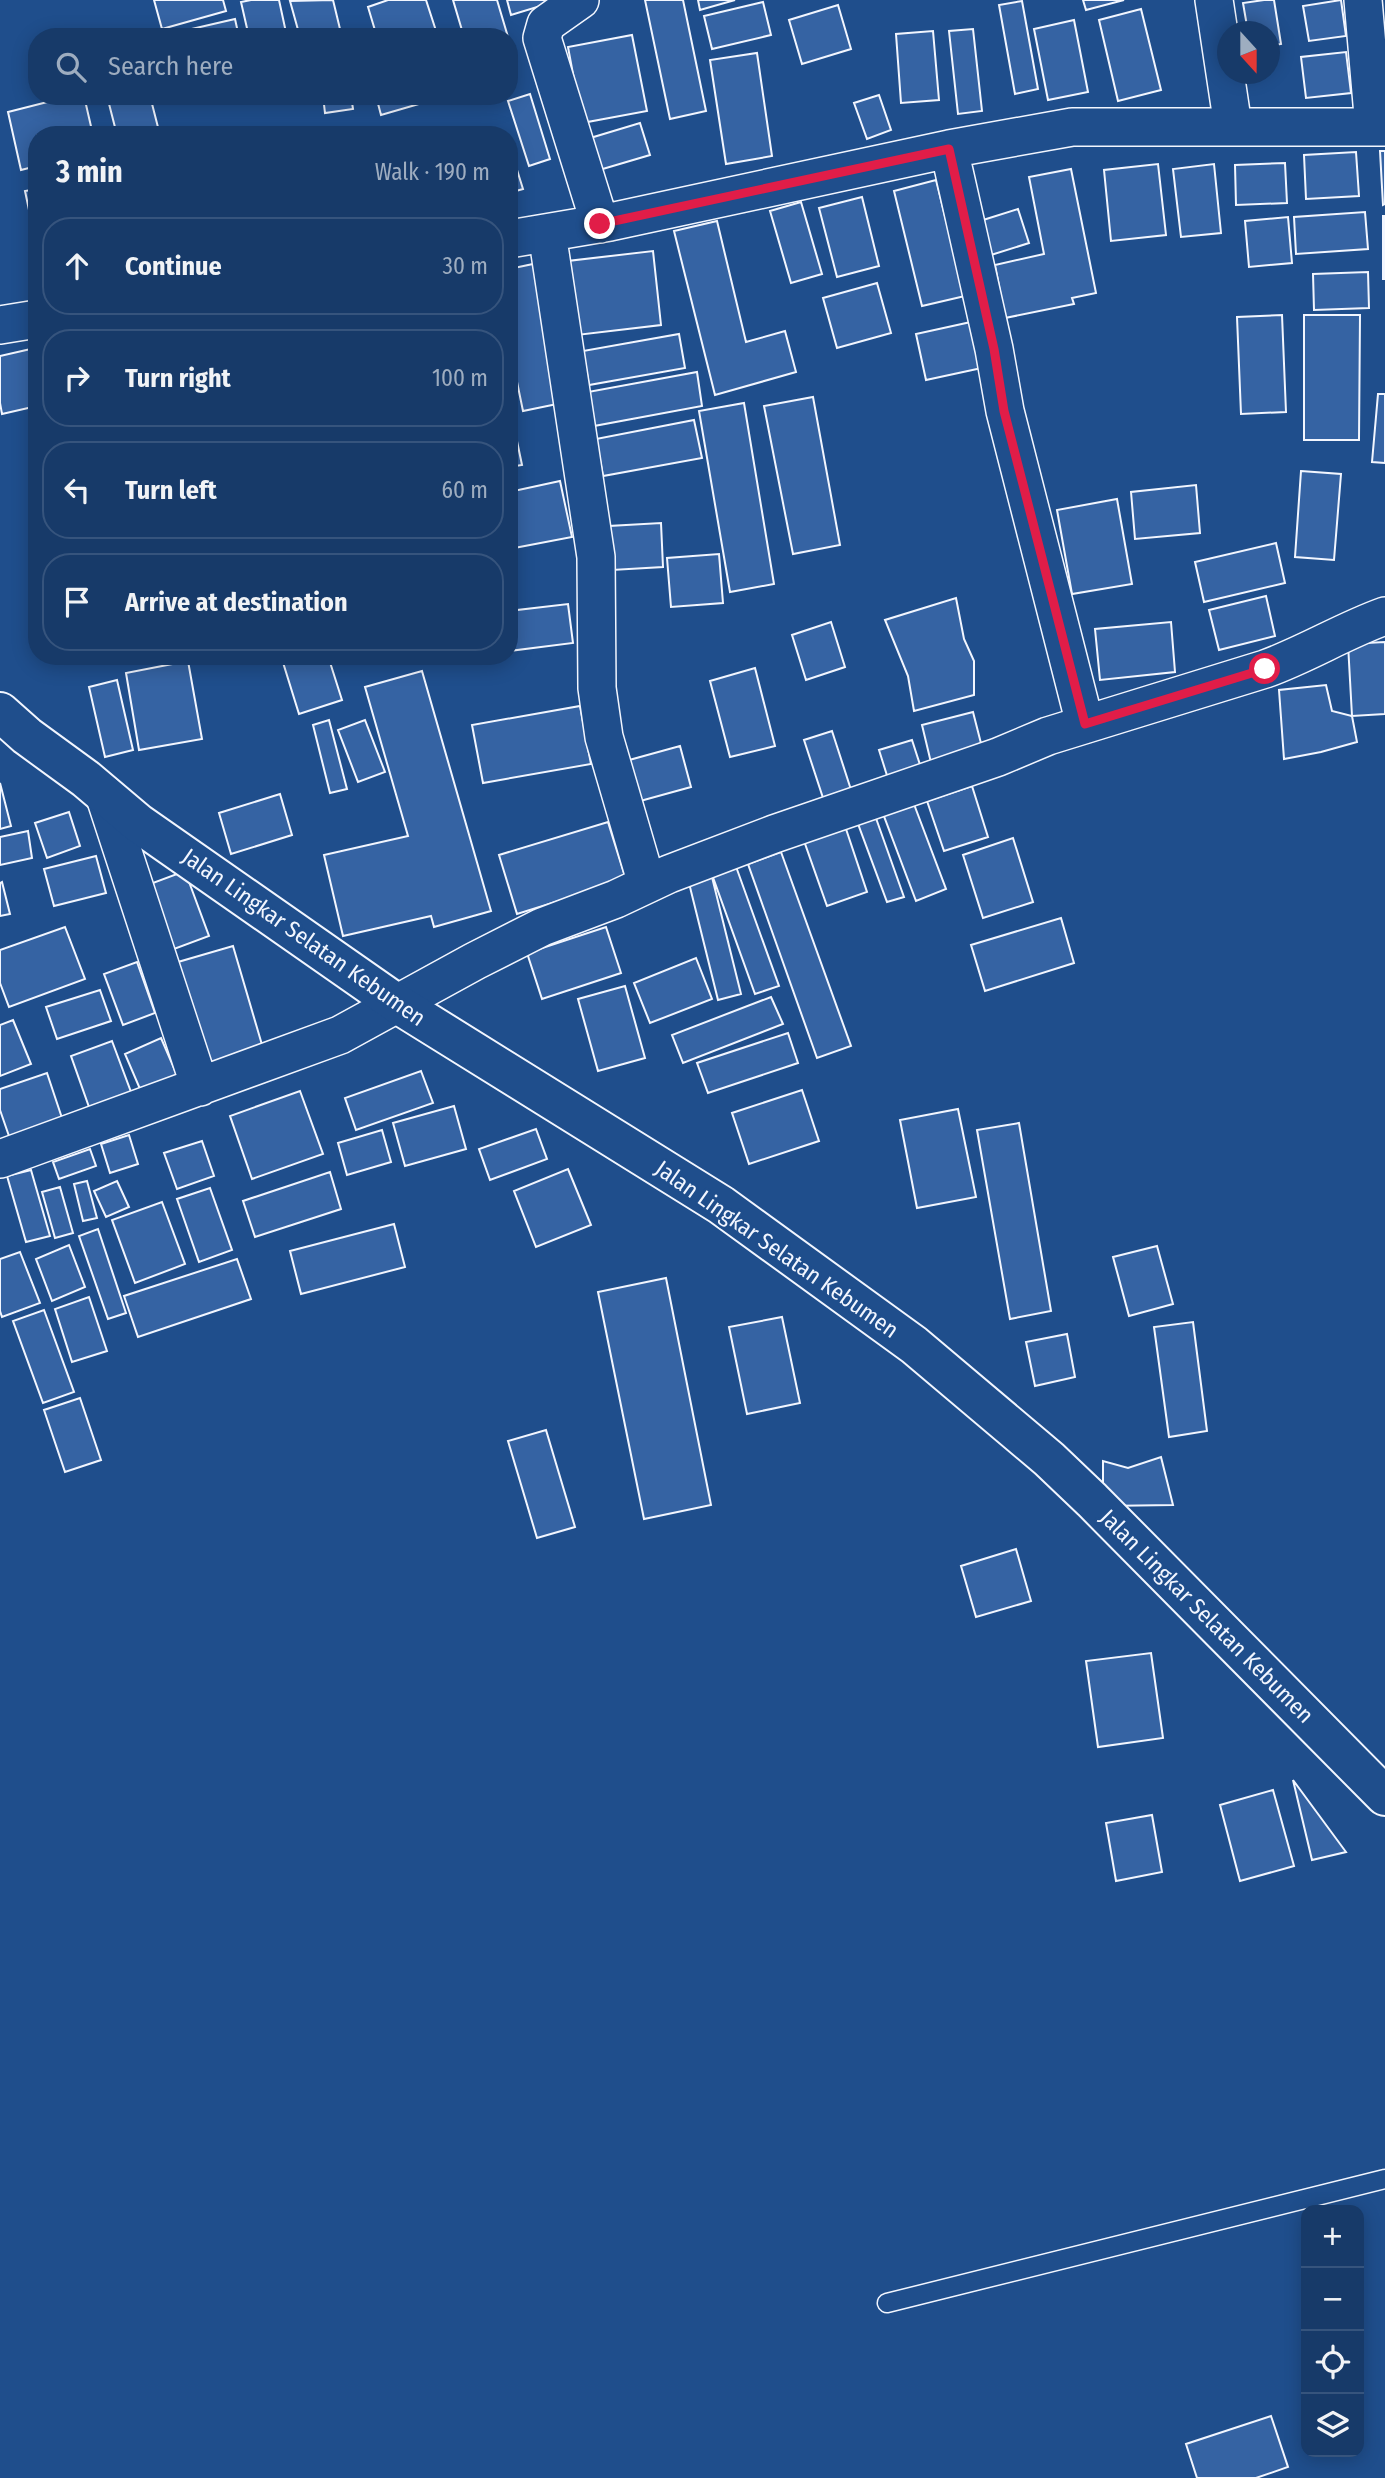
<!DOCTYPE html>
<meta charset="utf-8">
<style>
:root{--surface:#173a69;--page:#20416f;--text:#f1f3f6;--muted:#9eadc0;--line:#36547d}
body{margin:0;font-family:"Fira Sans Condensed",sans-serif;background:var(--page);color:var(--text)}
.controls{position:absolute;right:21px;bottom:21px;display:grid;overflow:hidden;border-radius:14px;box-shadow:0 4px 18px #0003}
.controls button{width:63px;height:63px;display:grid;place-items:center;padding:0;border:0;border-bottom:2px solid var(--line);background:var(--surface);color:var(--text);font:35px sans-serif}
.compass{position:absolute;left:1217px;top:21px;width:63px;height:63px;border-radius:50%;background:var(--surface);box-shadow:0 4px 18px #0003;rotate:159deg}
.stop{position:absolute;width:21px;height:21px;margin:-16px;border:5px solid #e11d48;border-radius:50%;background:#fff}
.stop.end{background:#e11d48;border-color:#fff;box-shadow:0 2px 7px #0008}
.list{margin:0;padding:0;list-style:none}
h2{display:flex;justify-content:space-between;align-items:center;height:91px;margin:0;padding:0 28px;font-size:30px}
h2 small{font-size:23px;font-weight:400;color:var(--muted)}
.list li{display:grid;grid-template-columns:46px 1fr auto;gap:21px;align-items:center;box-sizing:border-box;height:98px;margin:0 14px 14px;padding:0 14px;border:2px solid var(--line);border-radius:28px}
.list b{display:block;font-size:26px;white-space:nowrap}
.list em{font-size:23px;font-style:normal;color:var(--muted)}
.icon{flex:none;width:38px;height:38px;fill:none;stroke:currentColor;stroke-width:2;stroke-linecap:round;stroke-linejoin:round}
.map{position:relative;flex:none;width:1385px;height:2478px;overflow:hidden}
.search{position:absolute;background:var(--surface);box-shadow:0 4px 18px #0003;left:28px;top:28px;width:490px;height:77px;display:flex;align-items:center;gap:18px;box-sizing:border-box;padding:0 24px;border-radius:28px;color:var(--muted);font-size:26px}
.panel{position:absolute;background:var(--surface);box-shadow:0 4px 18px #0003;left:28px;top:126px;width:490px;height:539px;border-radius:28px}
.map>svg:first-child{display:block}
.building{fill:#3563a3;stroke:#f2f6ff;stroke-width:2}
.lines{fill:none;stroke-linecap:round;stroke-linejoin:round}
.service-casing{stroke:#f2f6ff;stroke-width:21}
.minor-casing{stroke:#f2f6ff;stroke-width:40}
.trunk-casing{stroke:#f2f6ff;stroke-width:42}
.service{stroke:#1f4e8c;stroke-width:18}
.minor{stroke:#1f4e8c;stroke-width:37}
.trunk{stroke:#1f4e8c;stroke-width:38}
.route{stroke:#e11d48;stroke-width:9}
.labels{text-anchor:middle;stroke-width:5;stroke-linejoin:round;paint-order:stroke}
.street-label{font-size:23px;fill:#f2f6ff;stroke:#1f4e8c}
</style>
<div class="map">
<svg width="1385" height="2478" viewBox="0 0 1385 2478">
<rect width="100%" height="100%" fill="#1f4e8c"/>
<path class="building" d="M154,0H223L226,11L162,29Z
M251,0H279L287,37H249L241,2Z
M333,0L340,29L311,37H300L290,1Z
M388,0H426L438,37H377L368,7Z
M453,0H497L508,37H464Z
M507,0H560L511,15Z
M645,0H683L706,111L670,119Z
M698,0H735L700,10Z
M1083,0H1124L1086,10Z
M1264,0H1274L1281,44L1270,46V32H1248L1243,3Z
M1341,0L1346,36L1309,41L1303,6Z
M1022,1L1038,89L1015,94L999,5Z
M763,2L771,35L712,49L704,16Z
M838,5L851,49L802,64L789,20Z
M1141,9L1161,90L1118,101L1099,20Z
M235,19L239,37H161V36Z
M1074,20L1088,92L1048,100L1034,29Z
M973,29L982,111L958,114L949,31Z
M933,31L939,100L901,103L896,34Z
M632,35L647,111L582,123L568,47Z
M1346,52L1351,93L1306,98L1301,57Z
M757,53L772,156L726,164L710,60Z
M530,94L550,159L529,166L508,101Z
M879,95L891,130L867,139L854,103Z
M71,96H84L93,135H37V166L21,170L8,112Z
M107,96H150L160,135H117Z
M323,96H351L353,109L325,113Z
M376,96H442L443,97L381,115Z
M640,123L650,155L596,171L587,139Z
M1380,151H1385V204L1383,205Z
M1356,152L1359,196L1306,199L1304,155Z
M513,157L523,189L509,193V159Z
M1285,163L1287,203L1236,205L1235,165Z
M1158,164L1166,235L1111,241L1104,170Z
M1214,164L1221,233L1181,237L1173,169Z
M1071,169L1096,293L1072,298L1074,304L1005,318L995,265L1044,254L1029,177Z
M936,180L965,296L922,306L894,191Z
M37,189V248L25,191Z
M862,197L879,266L837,277L819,208Z
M801,202L822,274L791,283L770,211Z
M1018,209L1029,243L991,255L980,221Z
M1365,212L1368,249L1296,254L1294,217Z
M1383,216H1385V279H1383Z
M1288,217L1292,263L1249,267L1245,221Z
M717,221L746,342L785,331L796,372L715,395L674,231Z
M653,251L661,325L577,335L568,261Z
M533,264L562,403L523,411L509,343V269Z
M1368,272L1369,308L1314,310L1313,274Z
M877,283L891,333L837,348L823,298Z
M1282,315L1286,412L1241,414L1237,317Z
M1304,315H1360L1359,440H1304Z
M980,320L991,366L926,380L916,334Z
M679,334L685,368L589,385L583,351Z
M35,348L37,406L2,414L0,403V356Z
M697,372L702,406L594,426L588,392Z
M1378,394H1385V463L1372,462Z
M813,397L840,545L793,554L764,406Z
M509,403L522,465L509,467Z
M744,403L774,584L730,592L699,411Z
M694,420L702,458L603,476L596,439Z
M1301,471L1341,474L1334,560L1295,557Z
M560,481L572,537L509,549V492Z
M1196,485L1200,533L1135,539L1131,492Z
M1117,499L1132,584L1072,594L1057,510Z
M661,523L663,567L612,570L609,526Z
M1276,543L1285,583L1204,602L1195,562Z
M719,554L723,603L671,607L667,558Z
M1266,596L1275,636L1219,650L1209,610Z
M956,598L964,639L974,661V695L914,711L908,676L885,620Z
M568,604L573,643L509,651V611Z
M831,622L845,667L806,680L792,635Z
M1171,622L1175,672L1100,680L1095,629Z
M1385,642V714L1352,716L1348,644Z
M281,656H328L342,700L299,714Z
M188,661L202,739L139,750L126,673Z
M755,668L775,746L730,757L710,681Z
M422,671L491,911L434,927L431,916L343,936L324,855L408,836L365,687Z
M117,680L133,750L105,757L89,687Z
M1326,685L1332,711L1352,716L1357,742L1321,752L1284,759L1279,690Z
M580,706L591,764L483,783L472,725Z
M973,712L985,759L933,771L922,725Z
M329,720L347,789L330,793L313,725Z
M365,720L385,772L358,782L338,730Z
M832,731L854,799L826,807L804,740Z
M912,740L923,774L890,785L879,750Z
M680,746L691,787L633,803L622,762Z
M0,783L11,826L0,829Z
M972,786L988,837L944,851L927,801Z
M909,791L946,889L916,901L879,803Z
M280,794L292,835L231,854L219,813Z
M872,807L904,897L887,902L854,813Z
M69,812L80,846L47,858L35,823Z
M608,822L626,880L517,914L499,855Z
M844,823L867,892L827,906L803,838Z
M28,831L32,858L0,865V837Z
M1013,838L1033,902L983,918L963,855Z
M781,852L851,1046L817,1058L748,864Z
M96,856L106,893L54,906L44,869Z
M734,861L779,986L755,994L710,869Z
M710,869L741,994L718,1000L687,875Z
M185,871L209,936L174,949L150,884Z
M2,882L10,914L0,916V883Z
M1061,918L1074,963L985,991L971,945Z
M65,927L85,979L9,1007L0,983V950Z
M606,927L621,973L542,999L527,953Z
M233,946L265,1055L209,1071L178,962Z
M696,958L712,999L650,1023L634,983Z
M137,962L155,1013L123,1025L104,974Z
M625,986L645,1058L598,1071L578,999Z
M100,990L111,1021L57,1039L46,1007Z
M771,997L783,1024L683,1063L672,1035Z
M13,1020L31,1064L0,1076V1025Z
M788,1033L798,1063L708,1093L697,1063Z
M161,1038L177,1075L140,1089L125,1054Z
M112,1041L131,1092L89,1107L71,1056Z
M421,1071L433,1103L356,1130L345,1098Z
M47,1073L63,1121L10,1139L0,1110V1089Z
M802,1090L819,1141L749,1164L732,1113Z
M300,1091L323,1154L252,1179L230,1116Z
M454,1106L466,1149L405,1166L393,1123Z
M958,1109L976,1197L917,1208L900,1120Z
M1019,1123L1051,1311L1010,1319L977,1130Z
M536,1129L547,1159L490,1180L479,1149Z
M382,1130L391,1162L347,1175L338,1143Z
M129,1135L138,1164L110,1173L101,1144Z
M202,1141L214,1176L177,1189L164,1153Z
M90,1149L96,1166L59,1179L53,1162Z
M568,1169L591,1225L536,1247L514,1191Z
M31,1170L50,1236L26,1242L7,1176Z
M330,1172L341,1209L255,1237L243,1201Z
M87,1181L97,1218L83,1221L74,1184Z
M117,1181L129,1207L106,1217L94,1191Z
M60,1187L73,1233L55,1238L42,1192Z
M210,1188L232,1250L199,1262L177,1199Z
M162,1202L185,1264L135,1283L112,1220Z
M394,1224L405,1267L301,1294L290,1251Z
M98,1229L126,1313L108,1319L79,1236Z
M69,1245L85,1287L52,1301L36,1259Z
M1157,1246L1173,1304L1129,1316L1113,1257Z
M20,1252L40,1303L2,1317L0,1311V1259Z
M237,1259L251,1299L138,1337L124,1296Z
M666,1278L711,1505L644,1519L598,1292Z
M89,1297L107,1351L72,1362L55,1309Z
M44,1310L74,1392L43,1403L13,1321Z
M782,1317L800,1403L747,1414L729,1327Z
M1193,1322L1207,1431L1169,1437L1154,1327Z
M1067,1334L1075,1377L1035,1386L1026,1342Z
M80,1398L101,1460L65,1472L44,1410Z
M546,1430L575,1527L537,1538L508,1441Z
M1161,1457L1173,1505L1103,1506V1461L1128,1468Z
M1016,1549L1031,1601L976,1617L961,1566Z
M1151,1653L1163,1738L1098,1747L1086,1661Z
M1293,1780L1346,1852L1312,1860Z
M1273,1790L1294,1866L1240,1881L1220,1805Z
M1152,1815L1162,1872L1116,1881L1106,1823Z
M1271,2416L1288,2467L1256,2478H1197L1186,2444Z"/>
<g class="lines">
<g class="service-casing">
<path id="service" d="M887,2303L1385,2179"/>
</g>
<g class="minor-casing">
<path id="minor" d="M580,0L546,24L542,38L600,224
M1214,0L1233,126
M1363,0L1374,127
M949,149L994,349L1005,411L1085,724
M547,233L596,557L597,688L604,737L647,884
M509,239L610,222L949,149L1072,127H1385
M0,325L37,319
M104,794L200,1087
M0,1159L340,1035L475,961L542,927L616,899L669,874L774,834L998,757L1048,736L1265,669C1307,654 1343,631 1385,616"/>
</g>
<g class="trunk-casing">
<path id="trunk" d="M0,712L27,736L86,779L138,823L396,1003L721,1205L914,1345L1049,1459L1092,1500L1385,1796"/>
</g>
<use href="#service" class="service"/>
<use href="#minor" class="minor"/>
<use href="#trunk" class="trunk"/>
</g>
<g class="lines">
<path class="route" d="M600,224L949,149L994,349L1004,411L1085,724L1265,669"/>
</g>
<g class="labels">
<g class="street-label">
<text transform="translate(304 937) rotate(35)" y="8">Jalan Lingkar Selatan Kebumen</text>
<text transform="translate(777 1249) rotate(35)" y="8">Jalan Lingkar Selatan Kebumen</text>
<text transform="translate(1207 1616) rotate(45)" y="8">Jalan Lingkar Selatan Kebumen</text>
</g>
</g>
</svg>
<div class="controls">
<button>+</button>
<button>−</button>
<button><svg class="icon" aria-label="locate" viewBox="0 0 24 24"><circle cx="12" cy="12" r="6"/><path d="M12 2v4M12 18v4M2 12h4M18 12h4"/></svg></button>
<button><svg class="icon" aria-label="layers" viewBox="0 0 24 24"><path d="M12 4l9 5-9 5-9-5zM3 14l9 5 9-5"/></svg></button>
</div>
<svg class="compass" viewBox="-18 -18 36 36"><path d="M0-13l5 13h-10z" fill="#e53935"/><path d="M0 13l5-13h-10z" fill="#9eadc0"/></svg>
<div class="stop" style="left:1265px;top:669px"></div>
<div class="stop end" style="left:600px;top:224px"></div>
<div class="search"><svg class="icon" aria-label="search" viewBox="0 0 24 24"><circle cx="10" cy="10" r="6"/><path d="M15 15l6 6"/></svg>Search here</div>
<section class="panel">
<h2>3 min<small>Walk · 190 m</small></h2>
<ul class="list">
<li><svg class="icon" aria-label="ahead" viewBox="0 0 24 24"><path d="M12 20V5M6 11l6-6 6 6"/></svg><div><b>Continue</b></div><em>30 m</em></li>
<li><svg class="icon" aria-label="right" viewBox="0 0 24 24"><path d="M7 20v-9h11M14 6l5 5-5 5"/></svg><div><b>Turn right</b></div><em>100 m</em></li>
<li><svg class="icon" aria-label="left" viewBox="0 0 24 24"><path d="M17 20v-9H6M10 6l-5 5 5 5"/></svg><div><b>Turn left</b></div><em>60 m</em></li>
<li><svg class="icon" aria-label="arrive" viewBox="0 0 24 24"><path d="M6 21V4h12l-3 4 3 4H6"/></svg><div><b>Arrive at destination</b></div></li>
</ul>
</section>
</div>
